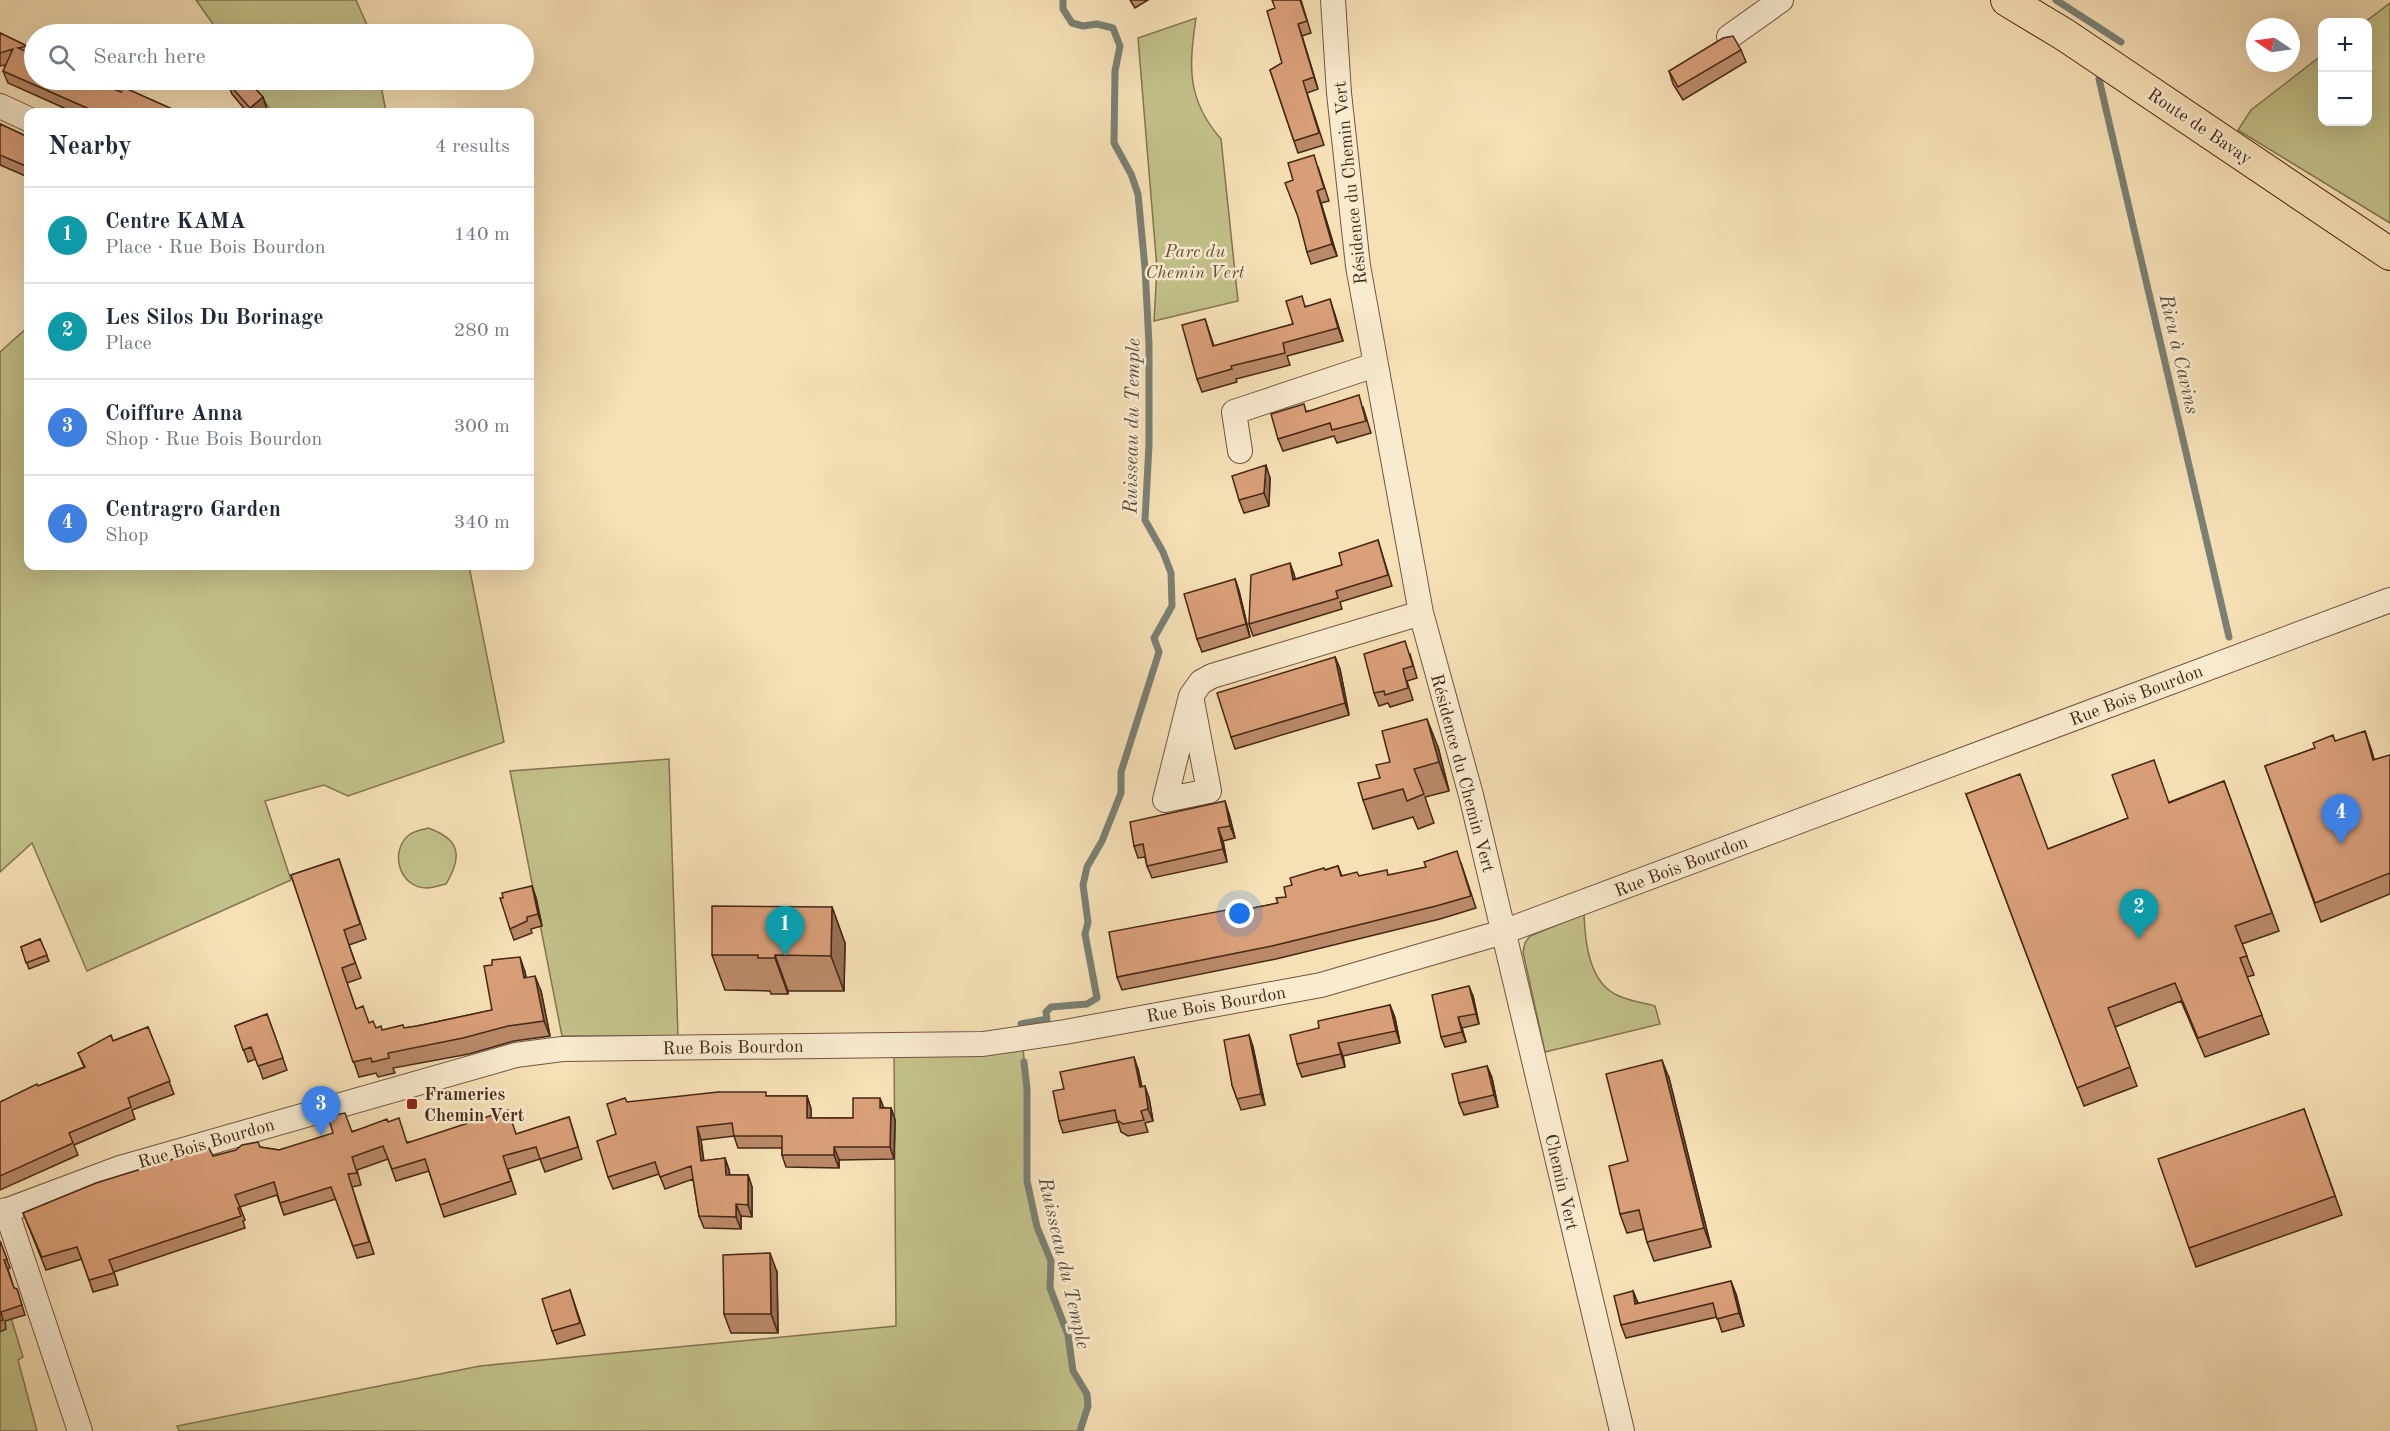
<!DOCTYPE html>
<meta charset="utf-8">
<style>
:root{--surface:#fff;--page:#f6f6f7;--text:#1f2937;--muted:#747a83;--line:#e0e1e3;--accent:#8f2418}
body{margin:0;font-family:"Old Standard TT",serif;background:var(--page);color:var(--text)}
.controls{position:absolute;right:18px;top:18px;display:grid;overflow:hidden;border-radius:12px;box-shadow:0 6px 24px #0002}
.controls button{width:54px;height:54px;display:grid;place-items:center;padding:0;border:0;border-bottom:2px solid var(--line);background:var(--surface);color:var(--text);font:30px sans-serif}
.compass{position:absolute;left:2246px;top:18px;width:54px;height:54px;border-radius:50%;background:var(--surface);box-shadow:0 6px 24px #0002;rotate:283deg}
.you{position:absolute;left:1240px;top:914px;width:21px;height:21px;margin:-15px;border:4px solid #fff;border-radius:50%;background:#1a73e8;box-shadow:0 0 0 9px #1a73e833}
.badge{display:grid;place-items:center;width:39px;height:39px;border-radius:50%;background:var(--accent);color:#fff;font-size:20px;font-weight:700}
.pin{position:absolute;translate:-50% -50px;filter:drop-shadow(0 2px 3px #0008)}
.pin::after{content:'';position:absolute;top:32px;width:21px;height:18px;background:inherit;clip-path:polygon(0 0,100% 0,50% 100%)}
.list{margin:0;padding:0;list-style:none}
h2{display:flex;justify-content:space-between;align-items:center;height:78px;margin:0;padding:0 24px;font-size:26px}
h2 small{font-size:20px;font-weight:400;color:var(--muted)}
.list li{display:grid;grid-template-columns:39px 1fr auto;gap:18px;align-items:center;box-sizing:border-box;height:96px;padding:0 24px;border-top:2px solid var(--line)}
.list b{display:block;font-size:22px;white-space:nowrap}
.list p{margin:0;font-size:20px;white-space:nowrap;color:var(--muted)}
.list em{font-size:20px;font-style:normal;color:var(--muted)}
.icon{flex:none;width:33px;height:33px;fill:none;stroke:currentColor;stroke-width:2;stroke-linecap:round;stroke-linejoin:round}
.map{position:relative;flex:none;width:2390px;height:1431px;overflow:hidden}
.search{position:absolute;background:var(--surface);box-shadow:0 6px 24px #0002;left:24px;top:24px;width:510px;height:66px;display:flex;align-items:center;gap:15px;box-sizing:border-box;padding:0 21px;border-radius:33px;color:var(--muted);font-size:22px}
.panel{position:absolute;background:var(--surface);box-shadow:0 6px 24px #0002;left:24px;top:108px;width:510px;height:462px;border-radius:12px}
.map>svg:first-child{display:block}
.green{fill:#c2c189;stroke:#847450;stroke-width:1.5}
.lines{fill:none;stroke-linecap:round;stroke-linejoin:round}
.stream{stroke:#7a8074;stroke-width:7}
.minor-casing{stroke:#71553e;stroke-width:26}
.major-casing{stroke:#452716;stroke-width:34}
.minor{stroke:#f9ebd0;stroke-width:24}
.major{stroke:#f6e0b6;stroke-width:32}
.wall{fill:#bb8968;stroke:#452716;stroke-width:1.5}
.shaded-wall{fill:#986f55;stroke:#452716;stroke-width:1.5}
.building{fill:#d99f79;stroke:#452716;stroke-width:1.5}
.poi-dot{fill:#8f2418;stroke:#f9ebd0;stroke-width:2}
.labels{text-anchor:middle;stroke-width:5;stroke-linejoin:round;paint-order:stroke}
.street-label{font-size:18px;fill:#452716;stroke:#f9ebd0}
.park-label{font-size:18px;font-style:italic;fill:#644e33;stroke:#f9ebd0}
.poi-label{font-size:18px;font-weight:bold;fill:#452716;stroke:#f9ebd0;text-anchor:start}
.water-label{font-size:20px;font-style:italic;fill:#5b4c3d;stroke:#f9ebd0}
</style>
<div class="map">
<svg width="2390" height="1431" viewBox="0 0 2390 1431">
<rect width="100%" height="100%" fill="#f6e0b6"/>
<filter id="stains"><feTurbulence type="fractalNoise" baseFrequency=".00333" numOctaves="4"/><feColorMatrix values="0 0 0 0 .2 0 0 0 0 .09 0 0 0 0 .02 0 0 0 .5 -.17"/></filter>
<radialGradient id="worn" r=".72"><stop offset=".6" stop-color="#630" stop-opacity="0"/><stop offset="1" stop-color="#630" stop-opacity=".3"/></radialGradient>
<path class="green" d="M196,0H356L371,34H220Z
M2390,3V223L2238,130L2251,110L2322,55V122H2368V22H2365Z
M1196,18C1189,66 1186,99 1221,139L1238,301L1154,321L1157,269L1138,38Z
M250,80H380L386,112H272Z
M28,327V566H469L504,742L348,796L324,785L265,801L291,880L87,971L32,843L0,872V352Z
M669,759L678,1036H562L510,771Z
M428,828C460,839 463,856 446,884C440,885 433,888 427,888C399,888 389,851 409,835C414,831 422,830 428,828Z
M1584,914C1585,942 1589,984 1619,996C1630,1001 1644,1003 1655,1006L1660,1024L1545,1052L1523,952L1525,943L1530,936Z
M1022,1038L1027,1089V1181L1037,1227L1051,1261L1050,1288L1068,1335L1073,1371L1087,1394L1088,1406L1080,1431H179L177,1426L480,1366L896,1326L894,1045Z
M0,1282L23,1357L18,1360L37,1431H0Z"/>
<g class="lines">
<path class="stream" d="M2056,0L2121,42
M2099,79L2229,637
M1021,1024L1047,1019L1046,1012L1051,1007L1087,1004L1097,998L1085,934L1088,922L1083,885L1087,867L1102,841L1121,793V772L1159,652L1154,638L1172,606L1171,573L1163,552L1145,520L1149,445V344L1145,268L1138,194L1131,174L1114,143L1115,71L1120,46L1113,28L1097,24L1083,26L1072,23L1063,9V0
M1024,1062L1027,1089V1181L1037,1227L1051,1261L1050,1288L1068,1335L1073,1371L1087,1394L1088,1406L1080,1431"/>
<g class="minor-casing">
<path id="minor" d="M1333,0L1339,93L1358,266L1421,613L1471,795L1622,1431
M1729,37L1781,0
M0,106L28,119
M1240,451L1234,412L1375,365
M1191,696L1209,791L1165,800L1191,696L1201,682L1212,676L1421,613
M6,1210L80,1431
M0,1213L120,1168L516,1055L562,1049L983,1044L1065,1032L1321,985L1503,932L2390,600"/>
</g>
<g class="major-casing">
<path id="major" d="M2007,0L2065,35L2390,254"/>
</g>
<use href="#minor" class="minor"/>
<use href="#major" class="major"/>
</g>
<path class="wall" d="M1130,0H1148L1135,8Z
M1301,0L1311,33L1302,36L1318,89L1307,93L1324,145L1298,153L1270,70L1282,63L1275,8Z
M0,33L27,46L29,53L106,87L179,112H73L8,83L3,71L6,65L0,66Z
M1741,50L1746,62L1683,100L1673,84L1669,71Z
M227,82L263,97L267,110L264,112H247L232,94Z
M0,124L28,137V177L0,165Z
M1318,167L1329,201L1321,203L1337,256L1311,264L1307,252L1293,180Z
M1306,306L1334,312L1343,341L1287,356L1290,365L1236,379L1237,382L1202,392L1197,379L1205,319L1214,346L1293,324Z
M1363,407L1371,433L1337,443L1334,436L1283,451L1278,439L1307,411Z
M1270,478L1269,506L1244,513L1239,500Z
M1378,540L1392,586L1340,602L1342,609L1253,636L1249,624L1294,574L1295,579L1342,565Z
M1235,579L1239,591L1250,637L1202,652L1197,639Z
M1410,654L1417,678L1407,681L1413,700L1390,707L1388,703L1379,706L1374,693Z
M1335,657L1340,669L1349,715L1235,749L1231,737Z
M2335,741L2371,749L2374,760L2390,755V894L2321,922L2265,766Z
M1438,747L1449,791L1425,797L1434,823L1418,829L1413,817L1373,829L1363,800L1380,778L1390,762Z
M2224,781L2279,931L2242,944L2254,975L2247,977L2269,1034L2205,1057L2181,1001L2115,1027L2137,1086L2084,1106L1966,794L2048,849Z
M1229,814L1235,838L1223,841L1227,862L1152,878L1147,866L1145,857L1138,858L1134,846Z
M339,859L366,939L349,945L361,978L347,983L356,1009L369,1023L376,1028L383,1030L404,1028L417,1026L492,1010L525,972L526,978L541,991L550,1036L514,1041L469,1054L393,1068L395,1073L378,1077L376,1073L359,1077L291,875Z
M1461,863L1476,908L1440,919L1276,959L1122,990L1117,977L1237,908L1239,911L1278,903L1286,897L1292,885L1325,870L1338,866L1342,876L1389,875Z
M532,886L536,898L542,926L531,929L532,933L514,940L510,929L503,898Z
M832,907L845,943L844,991H788V994H771L770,991L725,990L712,955Z
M40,939L49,961L29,969L21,947Z
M1473,996L1479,1024L1462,1028L1466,1042L1445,1047L1441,1037Z
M1390,1005L1395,1018L1400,1043L1343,1056L1345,1067L1302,1077L1297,1064L1319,1028Z
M267,1014L287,1070L263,1079L256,1059L248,1062L235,1026Z
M148,1027L174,1094L132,1110L135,1119L74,1145L78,1155L0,1190V1102L84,1067L78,1053L113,1041Z
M1249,1035L1253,1047L1265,1105L1241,1110L1232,1085Z
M1487,1066L1492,1078L1498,1107L1464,1115L1459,1103Z
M1138,1069L1142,1087L1149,1098L1153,1121L1145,1123L1148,1132L1128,1136L1121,1132L1118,1122L1063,1133L1059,1121L1064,1089Z
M1669,1078L1711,1247L1654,1261L1647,1242L1644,1229L1627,1233L1620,1214Z
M767,1096H807L811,1109V1118H853L884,1108H891L895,1120L894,1159L839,1160V1168L786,1167L782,1155V1148H738L734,1136L701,1140L704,1161L725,1158L729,1170L730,1175H748L752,1187V1217L741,1216V1229L704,1228L699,1216L693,1179L665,1189L659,1174L613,1189L608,1177L616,1134L627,1102Z
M2304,1109L2342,1215L2196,1267L2189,1248Z
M569,1117L582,1159L545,1172L540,1159L508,1169L516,1194L444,1217L429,1171L396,1181L388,1159L357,1170L361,1185L352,1187L374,1254L357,1258L336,1199L284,1215L277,1195L240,1207L245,1220L243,1221L245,1228L114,1272L118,1285L93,1292L82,1259L46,1270L23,1213L213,1156L260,1147L279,1150L388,1122L407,1142L517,1134Z
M0,1241L10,1268L8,1269L14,1288L17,1289L25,1315L5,1321L6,1329L0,1332Z
M777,1272L778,1333H731L724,1314Z
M570,1290L585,1335L557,1344L552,1331Z
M1633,1291L1638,1303L1736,1294L1744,1326L1722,1332L1717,1317L1626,1338L1621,1325Z"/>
<path class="shaded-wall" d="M1298,24L1302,36L1318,89L1314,77Z
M263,97L267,110L264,112H251L250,108Z
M1317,191L1321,203L1337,256L1332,244Z
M1330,299L1334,312L1343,341L1338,328Z
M1266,465L1270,478L1269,506L1264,493Z
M1290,563L1294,574L1298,591L1293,580Z
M1235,579L1239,591L1250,637L1246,624Z
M1335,657L1340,669L1349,715L1345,703Z
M1427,719L1438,747L1449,791L1439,762Z
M2365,731L2371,749L2380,779L2373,760Z
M1225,801L1229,814L1235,838L1230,826Z
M1218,828L1223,841L1227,862L1223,849Z
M532,886L536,898L542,926L538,914Z
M832,907L845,943L844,991L831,956Z
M775,955L788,991V994L775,958Z
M520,957L525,972L529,993L524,978Z
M535,976L541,991L550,1036L544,1021Z
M1469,986L1473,996L1479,1024L1476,1014Z
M1390,1005L1395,1018L1400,1043L1396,1031Z
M1458,1017L1462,1028L1466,1042L1462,1032Z
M1249,1035L1253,1047L1265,1105L1261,1094Z
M1338,1043L1343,1056L1345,1067L1341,1054Z
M1134,1057L1138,1069L1144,1099L1140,1087Z
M1662,1060L1669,1078L1711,1247L1704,1228Z
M1487,1066L1492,1078L1498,1107L1494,1095Z
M1145,1086L1149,1098L1153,1121L1148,1109Z
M807,1096L811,1109V1130L807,1118Z
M880,1098L885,1111L880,1108Z
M891,1108L895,1120L894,1159L890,1147Z
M697,1127L701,1140L705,1174L701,1161Z
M834,1147L839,1160V1168L834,1155Z
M725,1158L729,1170L730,1188L726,1175Z
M748,1175L752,1187V1217L748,1205Z
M736,1204L741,1216V1229L736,1217Z
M770,1253L777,1272L778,1333L771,1314Z
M1731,1281L1736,1294L1744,1326L1739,1313Z
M1633,1291L1638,1304H1635Z"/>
<path class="building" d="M1272,0H1300L1307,21L1298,24L1314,77L1303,81L1319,133L1294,141L1270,70L1282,63L1267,11L1275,8Z
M0,33L27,46L18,48L34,55V80H90L121,92L123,87L179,112H96L3,71L13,49L0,53Z
M1733,36L1741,50L1678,87L1669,71L1723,38Z
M230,80H247L263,97L250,108L227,82Z
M0,124L28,137V167L0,155Z
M1314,155L1324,188L1317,191L1332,244L1307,252L1298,217L1285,183L1293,180L1288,163Z
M1302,296L1305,307L1330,299L1338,328L1283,343L1285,353L1231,366L1232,369L1197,379L1182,325L1205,319L1213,346L1293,324L1286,301Z
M1359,395L1366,421L1332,430L1330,423L1278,439L1271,414L1304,404L1306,412Z
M1266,465L1264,493L1239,500L1232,476Z
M1378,540L1388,575L1336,591L1338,598L1249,624L1251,575L1290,563L1293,580L1342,565L1339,553Z
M1235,579L1246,624L1197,639L1184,594Z
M1405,641L1413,666L1403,669L1408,688L1385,695L1384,691L1374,693L1364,654Z
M1335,657L1345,703L1231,737L1217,693Z
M1427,719L1439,762L1414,769L1424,794L1407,801L1403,789L1363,800L1358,783L1380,778L1376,765L1390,762L1382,731Z
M2365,731L2373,760L2390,755V873L2315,903L2265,766L2315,748L2313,743L2333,735L2335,741Z
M2154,760L2169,803L2224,781L2272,913L2235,926L2247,956L2240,958L2262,1015L2198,1038L2175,983L2108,1008L2130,1067L2077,1088L1966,794L2020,774L2048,849L2128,818L2112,775Z
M1225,801L1230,826L1218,828L1223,849L1147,866L1143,844L1134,846L1130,822Z
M1457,851L1471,896L1436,906L1272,946L1117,977L1109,932L1237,908L1238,911L1278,903L1276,898L1286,897L1284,887L1292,885L1290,878L1324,868L1325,870L1338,866L1341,876L1357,872L1359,876L1387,870L1388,875L1426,867L1424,862Z
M339,859L360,924L344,930L355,963L342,968L356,1009L363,1006L369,1023L373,1021L376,1028L381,1026L382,1030L403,1025L404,1028L417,1026L492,1010L484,966L492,965V960L520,957L524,978L535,976L544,1021L508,1026L463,1038L388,1053L389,1058L372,1062L371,1058L353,1062L291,875Z
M532,886L538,914L527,917V921L510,929L500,898H503L502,893Z
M712,906L832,907L831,956L775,955V958H758V955H712Z
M40,939L47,955L26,963L21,947Z
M1469,986L1476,1014L1458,1017L1462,1032L1441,1037L1432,995Z
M1390,1005L1396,1031L1338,1043L1341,1054L1297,1064L1290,1035L1319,1028L1318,1021Z
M267,1014L283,1058L258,1066L251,1047L243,1050L235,1026Z
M148,1027L170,1081L128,1098L131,1107L69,1133L73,1143L0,1176V1102L37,1084L38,1086L85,1067L78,1053L111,1035L113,1041Z
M1249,1035L1261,1094L1237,1099L1232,1085L1224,1040Z
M1134,1057L1140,1087L1145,1086L1148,1109L1141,1111L1144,1120L1123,1124L1117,1120L1115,1110L1059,1121L1053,1091L1064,1089L1060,1072Z
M1662,1060L1704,1228L1647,1242L1639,1210L1620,1214L1609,1166L1628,1161L1606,1074Z
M1487,1066L1494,1095L1459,1103L1452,1074Z
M718,1092H766V1096H807V1118H853V1098H880V1108H891L890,1147H834V1155H782V1136H734L732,1123L697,1127L701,1161L725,1158L726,1175H748V1205L736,1204V1217L699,1216L691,1166L660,1177L655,1162L608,1177L597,1141L616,1134L607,1104L625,1098L627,1102Z
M2304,1109L2335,1196L2189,1248L2158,1159Z
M508,1110L516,1134L569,1117L578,1147L540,1159L536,1147L503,1156L511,1181L440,1205L425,1159L392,1169L383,1146L352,1157L357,1173L348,1174L369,1242L353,1246L331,1187L280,1203L274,1182L235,1195L240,1208H238L241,1216L109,1260L114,1273L89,1280L77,1247L42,1257L23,1213L96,1183L209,1148L213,1156L236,1150L242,1145L258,1142L260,1147L279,1150L333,1133L328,1116L345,1113L352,1132L387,1119L388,1122L399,1118L407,1143Z
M0,1241L7,1259L4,1260L14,1288L17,1289L22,1305L1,1312L3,1320L0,1321Z
M770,1253L771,1314H724L723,1255Z
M1731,1281L1739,1313L1717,1319L1713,1303L1621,1325L1614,1296L1633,1291L1635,1304Z
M570,1290L580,1323L552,1331L542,1299Z"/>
<rect class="poi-dot" x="406" y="1098" width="12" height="12" rx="3"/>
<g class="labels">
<g class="street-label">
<text transform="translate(2200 126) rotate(34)" y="6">Route de Bavay</text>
<text transform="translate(1350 183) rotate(-96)" y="6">Résidence du Chemin Vert</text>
<text transform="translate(2136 695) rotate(-21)" y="6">Rue Bois Bourdon</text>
<text transform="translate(1463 773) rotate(75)" y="6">Résidence du Chemin Vert</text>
<text transform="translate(1681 866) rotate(-21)" y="6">Rue Bois Bourdon</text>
<text transform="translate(1216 1004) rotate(-10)" y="6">Rue Bois Bourdon</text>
<text transform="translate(733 1047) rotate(-1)" y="6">Rue Bois Bourdon</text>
<text transform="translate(206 1143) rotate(-16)" y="6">Rue Bois Bourdon</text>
<text transform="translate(1562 1182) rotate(77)" y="6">Chemin Vert</text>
</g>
<g class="park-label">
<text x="1195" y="257">Parc du<tspan x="1195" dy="21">Chemin Vert</tspan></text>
</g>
<g class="poi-label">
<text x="424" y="1100">Frameries<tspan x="424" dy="21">Chemin Vert</tspan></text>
</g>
<g class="water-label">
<text transform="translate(2180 354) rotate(77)" y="7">Rieu à Cavins</text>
<text transform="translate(1131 426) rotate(-89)" y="7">Ruisseau du Temple</text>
<text transform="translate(1065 1263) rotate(77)" y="7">Ruisseau du Temple</text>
</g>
</g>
<rect width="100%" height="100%" filter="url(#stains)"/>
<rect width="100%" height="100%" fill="url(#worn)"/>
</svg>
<div class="controls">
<button>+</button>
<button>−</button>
</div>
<svg class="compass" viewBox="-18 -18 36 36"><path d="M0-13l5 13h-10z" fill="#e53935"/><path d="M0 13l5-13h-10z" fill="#747a83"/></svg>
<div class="you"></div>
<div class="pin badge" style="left:785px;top:956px;background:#0f9aa8">1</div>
<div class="pin badge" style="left:2139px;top:939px;background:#0f9aa8">2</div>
<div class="pin badge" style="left:321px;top:1136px;background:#3f7fe0">3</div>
<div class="pin badge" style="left:2341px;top:844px;background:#3f7fe0">4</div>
<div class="search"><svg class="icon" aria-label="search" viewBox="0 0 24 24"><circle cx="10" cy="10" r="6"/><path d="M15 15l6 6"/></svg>Search here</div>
<section class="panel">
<h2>Nearby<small>4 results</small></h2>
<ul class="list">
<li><span class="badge" style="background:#0f9aa8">1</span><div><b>Centre KAMA</b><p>Place · Rue Bois Bourdon</p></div><em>140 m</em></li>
<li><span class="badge" style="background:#0f9aa8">2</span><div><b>Les Silos Du Borinage</b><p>Place</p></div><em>280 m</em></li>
<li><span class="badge" style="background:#3f7fe0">3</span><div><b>Coiffure Anna</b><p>Shop · Rue Bois Bourdon</p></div><em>300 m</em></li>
<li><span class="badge" style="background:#3f7fe0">4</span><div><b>Centragro Garden</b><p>Shop</p></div><em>340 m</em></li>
</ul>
</section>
</div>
